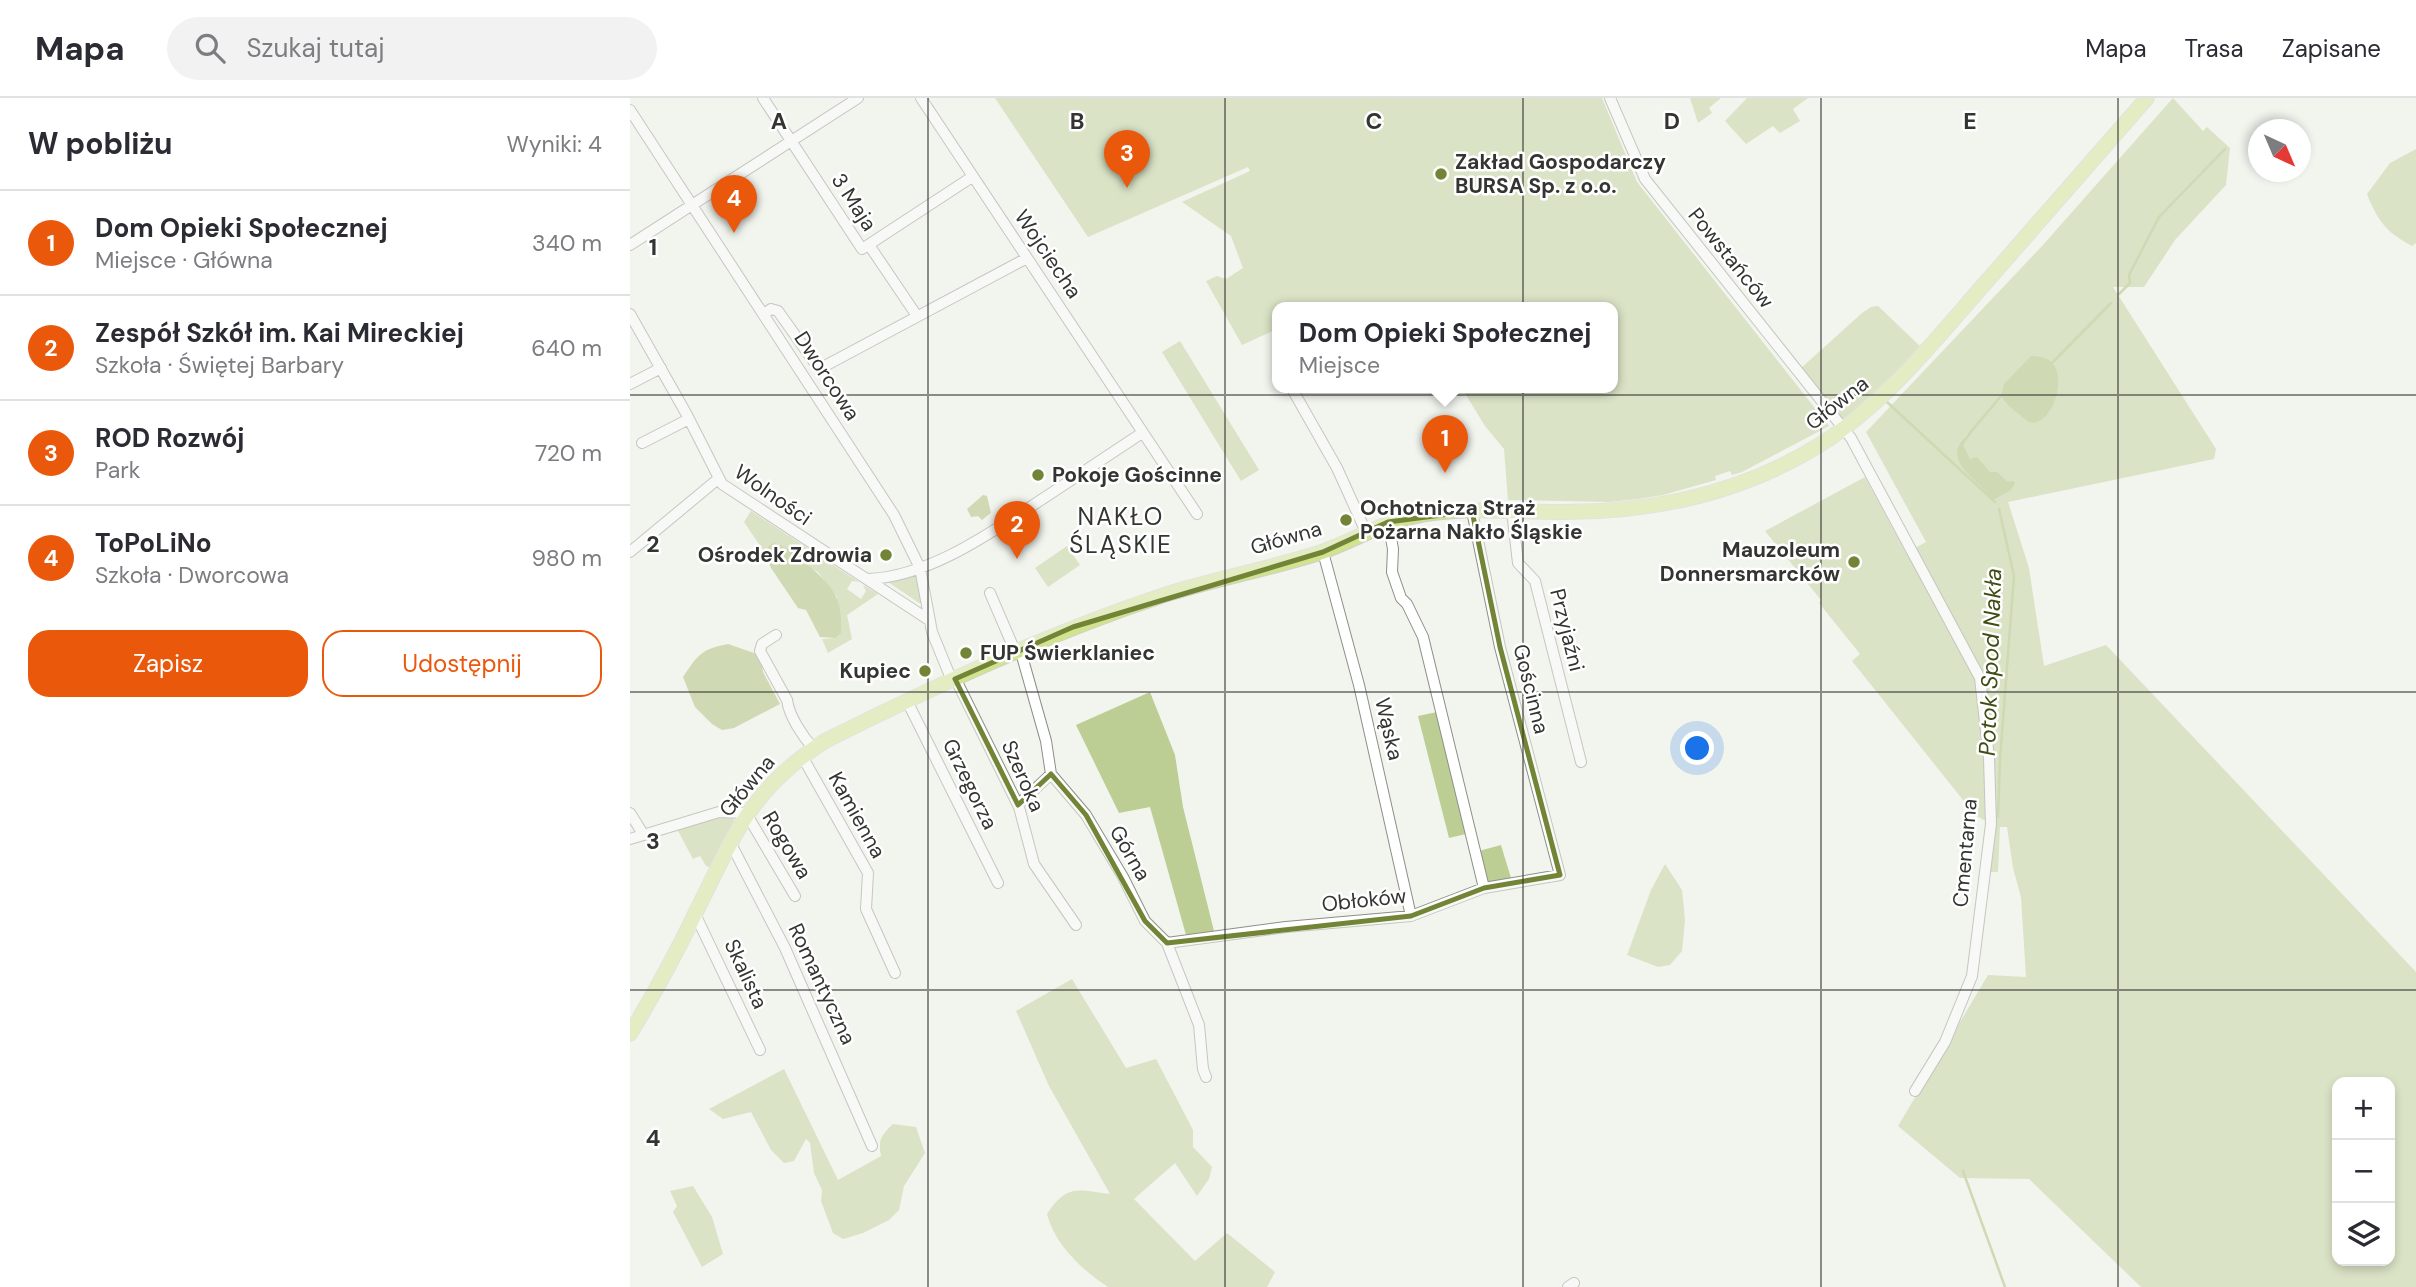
<!DOCTYPE html>
<html lang="pl">
<meta charset="utf-8">
<style>
:root{--surface:#fff;--page:#f2f2f3;--text:#2b2b33;--muted:#7c7c81;--line:#e1e1e2;--accent:#ea580c}
body{margin:0;font-family:"DM Sans",sans-serif;background:var(--page);color:var(--text)}
.controls{position:absolute;right:21px;bottom:21px;display:grid;overflow:hidden;border-radius:14px;box-shadow:0 4px 10px #0003}
.controls button{width:63px;height:63px;display:grid;place-items:center;padding:0;border:0;border-bottom:2px solid var(--line);background:var(--surface);color:var(--text);font:35px sans-serif}
.compass{position:absolute;left:1618px;top:21px;width:63px;height:63px;border-radius:50%;background:var(--surface);box-shadow:0 4px 10px #0003;rotate:136deg}
.you{position:absolute;left:1068px;top:651px;width:24px;height:24px;margin:-18px;border:5px solid #fff;border-radius:50%;background:#1a73e8;box-shadow:0 0 0 10px #1a73e833}
.badge{display:grid;place-items:center;width:46px;height:46px;border-radius:50%;background:var(--accent);color:#fff;font-size:23px;font-weight:700}
.pin{position:absolute;translate:-50% -58px;filter:drop-shadow(0 2px 4px #0008)}
.pin::after{content:'';position:absolute;top:37px;width:24px;height:21px;background:inherit;clip-path:polygon(0 0,100% 0,50% 100%)}
.popup{position:absolute;left:642px;top:204px;width:346px;height:91px;box-sizing:border-box;display:grid;place-content:center;border-radius:14px;background:var(--surface);filter:drop-shadow(0 2px 5px #0005);font-size:23px;white-space:nowrap;color:var(--muted)}
.popup b{font-size:26px;color:var(--text)}
.popup::after{content:'';position:absolute;left:50%;top:100%;margin-left:-14px;border:14px solid transparent;border-top-color:var(--surface)}
.list{margin:0;padding:0;list-style:none}
h2{display:flex;justify-content:space-between;align-items:center;height:91px;margin:0;padding:0 28px;font-size:30px}
h2 small{font-size:23px;font-weight:400;color:var(--muted)}
.list li{display:grid;grid-template-columns:46px 1fr auto;gap:21px;align-items:center;box-sizing:border-box;height:105px;padding:0 28px;border-top:2px solid var(--line)}
.list b{display:block;font-size:26px;white-space:nowrap}
.list p{margin:0;font-size:23px;white-space:nowrap;color:var(--muted)}
.list em{font-size:23px;font-style:normal;color:var(--muted)}
.actions{display:flex;gap:14px;padding:21px 28px}
.actions a{flex:1;padding:16px 0;border:2px solid var(--accent);border-radius:21px;text-align:center;font-size:24px;color:var(--accent)}
.actions .main{background:var(--accent);color:#fff}
.icon{flex:none;width:38px;height:38px;fill:none;stroke:currentColor;stroke-width:2;stroke-linecap:round;stroke-linejoin:round}
.map{position:relative;flex:none;width:1786px;height:1189px;overflow:hidden}
header{display:flex;align-items:center;gap:42px;box-sizing:border-box;height:98px;padding:0 35px;background:var(--surface);border-bottom:2px solid var(--line)}
header strong{font-size:33px}
nav{display:flex;gap:38px;margin-inline-start:auto;font-size:24px}
.search{width:490px;height:63px;background:var(--page);display:flex;align-items:center;gap:18px;box-sizing:border-box;padding:0 24px;border-radius:38px;color:var(--muted);font-size:26px}
main{display:flex}
aside{flex:1;background:var(--surface)}
.map>svg:first-child{display:block}
.green{fill:#bdce94;fill-rule:evenodd}
.water{fill:#a4b86b}
.lines{fill:none;stroke-linecap:round;stroke-linejoin:round}
.stream{stroke:#a4b86b;stroke-width:2.5}
.minor-casing{stroke:#8d8f89;stroke-width:12}
.major-casing{stroke:#cecfce;stroke-width:16}
.minor{stroke:#fff;stroke-width:10}
.major{stroke:#d1e38f;stroke-width:14}
.marked{fill:none;stroke:#728536;stroke-width:5;stroke-linejoin:round}
.grid{fill:none;stroke:#343532;stroke-width:2;stroke-opacity:0.55}
.poi-dot{fill:#728536;stroke:#fff;stroke-width:2.5}
.labels{text-anchor:middle;stroke-width:5;stroke-linejoin:round;paint-order:stroke}
.poi-label{font-size:21px;font-weight:bold;fill:#343532;stroke:#fff;text-anchor:start}
.street-label{font-size:21px;fill:#343532;stroke:#fff}
.water-label{font-size:23px;font-style:italic;fill:#3f4c13;stroke:#fff}
.quarter-label{font-size:24px;letter-spacing:2px;fill:#343532;stroke:#fff}
.grid-label{font-size:23px;text-anchor:middle;font-weight:bold;fill:#343532;stroke:#fff;stroke-width:5;stroke-linejoin:round;paint-order:stroke}
</style>
<header>
<strong>Mapa</strong>
<div class="search"><svg class="icon" aria-label="search" viewBox="0 0 24 24"><circle cx="10" cy="10" r="6"/><path d="M15 15l6 6"/></svg>Szukaj tutaj</div>
<nav><a>Mapa</a><a>Trasa</a><a>Zapisane</a></nav>
</header>
<main>
<aside>
<h2>W pobliżu<small>Wyniki: 4</small></h2>
<ul class="list">
<li><span class="badge">1</span><div><b>Dom Opieki Społecznej</b><p>Miejsce · Główna</p></div><em>340 m</em></li>
<li><span class="badge">2</span><div><b>Zespół Szkół im. Kai Mireckiej</b><p>Szkoła · Świętej Barbary</p></div><em>640 m</em></li>
<li><span class="badge">3</span><div><b>ROD Rozwój</b><p>Park</p></div><em>720 m</em></li>
<li><span class="badge">4</span><div><b>ToPoLiNo</b><p>Szkoła · Dworcowa</p></div><em>980 m</em></li>
</ul>
<div class="actions"><a class="main">Zapisz</a><a>Udostępnij</a></div>
</aside>
<div class="map">
<svg width="1786" height="1189" viewBox="0 0 1786 1189">
<rect width="100%" height="100%" fill="#f2f4ee"/>
<path class="green" d="M365,0H972L1007,84L1199,328L1112,374L1102,377L1100,373L1085,378L1086,382L1033,397L1008,401L979,404L878,402L874,351L855,328L833,292L829,295L812,289H983V209H647V231L612,247L576,183L587,178L596,181L613,170L601,138L552,104L620,73L618,69L458,139Z
M1060,0H1091L1079,10L1082,15L1068,25Z
M1117,0H1178L1163,11L1170,23L1150,35L1143,28L1116,46L1095,23Z
M1543,0L1573,33L1577,29L1600,50L1596,87L1545,142L1514,189H1483L1586,351L1584,361L1378,404L1399,470L1414,568L1476,547L1786,874V1189H1511L1399,1081L1330,1080L1268,1028L1358,877L1396,879L1391,799L1383,770L1377,729H1370L1368,774H1354L1361,726L1345,717L1222,563L1230,556L1189,505L1191,502L1135,433L1235,379L1276,455L1296,444L1236,334L1412,148ZM1707,984H1760V1163H1707Z
M1786,51V145L1782,148C1757,135 1747,122 1737,96L1760,65Z
M1248,208L1292,250L1212,324L1170,271L1232,215L1241,209Z
M550,243L629,372L611,383L532,254Z
M121,413L229,484L222,483L217,491L231,501L236,493L233,487L248,496L217,517L222,541L198,555L192,541L205,540L207,499L188,474L138,448L135,455L114,424Z
M437,448L450,467L418,489L405,470Z
M287,474L293,505H289L255,482Z
M520,594L545,657L553,709L584,833L556,837L520,709L489,715L446,627Z
M807,614L836,736L819,740L788,618Z
M95,716L103,719L104,724L81,770L76,768L70,758L63,761L47,731Z
M871,747L881,780L856,785L849,753Z
M1035,766L1052,792L1055,822L1052,853L1040,867L1028,869L997,857L1021,792Z
M442,881L496,970L526,961L563,1032V1049L582,1069L579,1081L567,1098L545,1065L504,1101L565,1163L597,1135L645,1174L637,1189H478C452,1172 425,1147 417,1116C437,1085 449,1092 480,1096L419,988L386,913Z
M154,971L208,1082L251,1058C248,1042 251,1037 263,1026L286,1029L295,1055L274,1088L269,1112L259,1122L233,1135L213,1141L203,1135L191,1103L192,1092L184,1075L180,1045L176,1041L164,1063L154,1065L141,1052L121,1014L93,1021L79,1011Z
M63,1088L82,1119L93,1156L72,1169L43,1114L47,1108L40,1093Z"/>
<path class="water" d="M1401,258C1405,258 1412,259 1417,261C1442,274 1421,331 1399,324C1399,324 1391,318 1390,317C1383,312 1376,306 1371,298L1374,286Z
M1339,336H1341L1333,347L1340,361L1347,359L1360,374H1367L1378,384L1383,383L1385,385L1381,392L1363,402C1348,380 1307,362 1339,336Z
M353,397L357,398L361,415L352,422L348,418L341,419L337,411Z
M145,445C153,449 163,452 170,457C174,460 176,466 180,469C204,489 213,502 211,535L205,540L190,539L176,512L168,510L141,470L135,455L138,448Z
M98,546L124,555L131,563L133,574L150,606L104,630L92,632L82,626L65,609L53,579C68,557 71,551 98,546Z"/>
<g class="lines">
<path class="stream" d="M1489,196L1500,185L1499,177L1529,119L1595,51
M1422,265L1481,205
M1257,304L1365,404
M1339,336L1371,298
M1368,719L1370,661L1384,478L1369,411
M1333,1073L1375,1189"/>
<g class="minor-casing">
<path id="minor" d="M133,0L232,151L342,79
M291,0L567,416
M980,0L1015,81L1221,340L1350,580L1359,660L1361,726L1342,878L1315,944L1285,993
M0,12L264,417L290,470L302,534L320,578L328,586L389,709L404,766L446,827
M0,147L228,0
M239,147L287,218
M0,216L57,317L92,386L299,522
M134,216L141,211L148,213L187,268L191,270L397,160
M0,286L31,270
M661,289L707,370L736,434
M12,345L59,321
M882,413L888,465L905,483L951,664
M758,424L763,451L762,474L771,500L777,506L793,539L854,790
M0,454L88,381
M693,454L729,587L781,818
M238,481C301,479 366,431 417,398C449,377 480,356 512,335
M360,495L385,553
M146,537L132,546L130,553L157,602C159,618 173,639 184,651
M390,551L416,643L421,676L456,717L493,779L515,823L537,845L569,927L573,971L576,979
M277,603L368,785
M172,658L238,775L236,811L265,875
M388,707L421,676
M0,715L13,736
M0,741L89,714L116,715L165,798
M100,744L155,850L242,1048
M65,816L130,952
M537,845L656,829L781,818L854,790L930,777L870,549L842,413
M938,1189L944,1185"/>
</g>
<g class="major-casing">
<path id="major" d="M0,936C24,896 46,856 66,814C104,738 120,691 195,643C305,588 417,536 534,497C585,481 638,471 689,455C721,444 749,426 782,419C829,408 879,414 927,414C1021,415 1111,396 1191,346C1254,306 1302,246 1350,191C1406,127 1461,64 1517,0"/>
</g>
<use href="#minor" class="minor"/>
<use href="#major" class="major"/>
</g>
<path d="M0 0H1786V1189H0ZM842,413L870,549L930,777L854,790L781,818L537,845L515,823L456,717L421,676L388,707L325,581L443,529L693,454L758,424Z" fill="#f2f4ee" fill-opacity=".55" fill-rule="evenodd"/>
<path class="marked" d="M842,413L870,549L930,777L854,790L781,818L537,845L515,823L456,717L421,676L388,707L325,581L443,529L693,454L758,424Z"/>
<path class="grid" d="M298,0V1189M595,0V1189M893,0V1189M1191,0V1189M1488,0V1189M0,297H1786M0,594H1786M0,892H1786"/>
<g class="poi-dot">
<circle cx="811" cy="76" r="7"/>
<circle cx="408" cy="377" r="7"/>
<circle cx="716" cy="422" r="7"/>
<circle cx="256" cy="457" r="7"/>
<circle cx="1224" cy="464" r="7"/>
<circle cx="336" cy="555" r="7"/>
<circle cx="295" cy="573" r="7"/>
</g>
<g class="labels">
<g class="poi-label">
<text x="825" y="71">Zakład Gospodarczy<tspan x="825" dy="24">BURSA Sp. z o.o.</tspan></text>
<text x="422" y="384">Pokoje Gościnne</text>
<text x="730" y="417">Ochotnicza Straż<tspan x="730" dy="24">Pożarna Nakło Śląskie</tspan></text>
<text x="1210" y="459" text-anchor="end">Mauzoleum<tspan x="1210" dy="24">Donnersmarcków</tspan></text>
<text x="242" y="464" text-anchor="end">Ośrodek Zdrowia</text>
<text x="350" y="562">FUP Świerklaniec</text>
<text x="281" y="580" text-anchor="end">Kupiec</text>
</g>
<g class="street-label">
<text transform="translate(224 104) rotate(57)" y="7">3 Maja</text>
<text transform="translate(418 156) rotate(56)" y="7">Wojciecha</text>
<text transform="translate(1101 160) rotate(51)" y="7">Powstańców</text>
<text transform="translate(197 278) rotate(57)" y="7">Dworcowa</text>
<text transform="translate(1207 305) rotate(-38)" y="7">Główna</text>
<text transform="translate(143 397) rotate(35)" y="7">Wolności</text>
<text transform="translate(656 440) rotate(-16)" y="7">Główna</text>
<text transform="translate(937 532) rotate(76)" y="7">Przyjaźni</text>
<text transform="translate(901 591) rotate(76)" y="7">Gościnna</text>
<text transform="translate(759 631) rotate(77)" y="7">Wąska</text>
<text transform="translate(393 678) rotate(66)" y="7">Szeroka</text>
<text transform="translate(340 686) rotate(64)" y="7">Grzegorza</text>
<text transform="translate(117 688) rotate(-50)" y="7">Główna</text>
<text transform="translate(227 717) rotate(61)" y="7">Kamienna</text>
<text transform="translate(157 747) rotate(59)" y="7">Rogowa</text>
<text transform="translate(500 755) rotate(60)" y="7">Górna</text>
<text transform="translate(1335 755) rotate(-85)" y="7">Cmentarna</text>
<text transform="translate(734 802) rotate(-6)" y="7">Obłoków</text>
<text transform="translate(116 876) rotate(65)" y="7">Skalista</text>
<text transform="translate(192 886) rotate(65)" y="7">Romantyczna</text>
</g>
<g class="water-label">
<text transform="translate(1360 564) rotate(-88)" y="8">Potok Spod Nakła</text>
</g>
<g class="quarter-label">
<text x="491" y="427">NAKŁO<tspan x="491" dy="28">ŚLĄSKIE</tspan></text>
</g>
</g>
<g class="grid-label">
<text x="149" y="31">A</text>
<text x="447" y="31">B</text>
<text x="744" y="31">C</text>
<text x="1042" y="31">D</text>
<text x="1340" y="31">E</text>
<text x="23" y="157">1</text>
<text x="23" y="454">2</text>
<text x="23" y="751">3</text>
<text x="23" y="1048">4</text>
</g>
</svg>
<div class="controls">
<button>+</button>
<button>−</button>
<button><svg class="icon" aria-label="layers" viewBox="0 0 24 24"><path d="M12 4l9 5-9 5-9-5zM3 14l9 5 9-5"/></svg></button>
</div>
<svg class="compass" viewBox="-18 -18 36 36"><path d="M0-13l5 13h-10z" fill="#e53935"/><path d="M0 13l5-13h-10z" fill="#7c7c81"/></svg>
<div class="you"></div>
<div class="pin badge" style="left:815px;top:375px">1</div>
<div class="popup"><b>Dom Opieki Społecznej</b>Miejsce</div>
<div class="pin badge" style="left:387px;top:461px">2</div>
<div class="pin badge" style="left:497px;top:90px">3</div>
<div class="pin badge" style="left:104px;top:135px">4</div>
</div>
</main>
